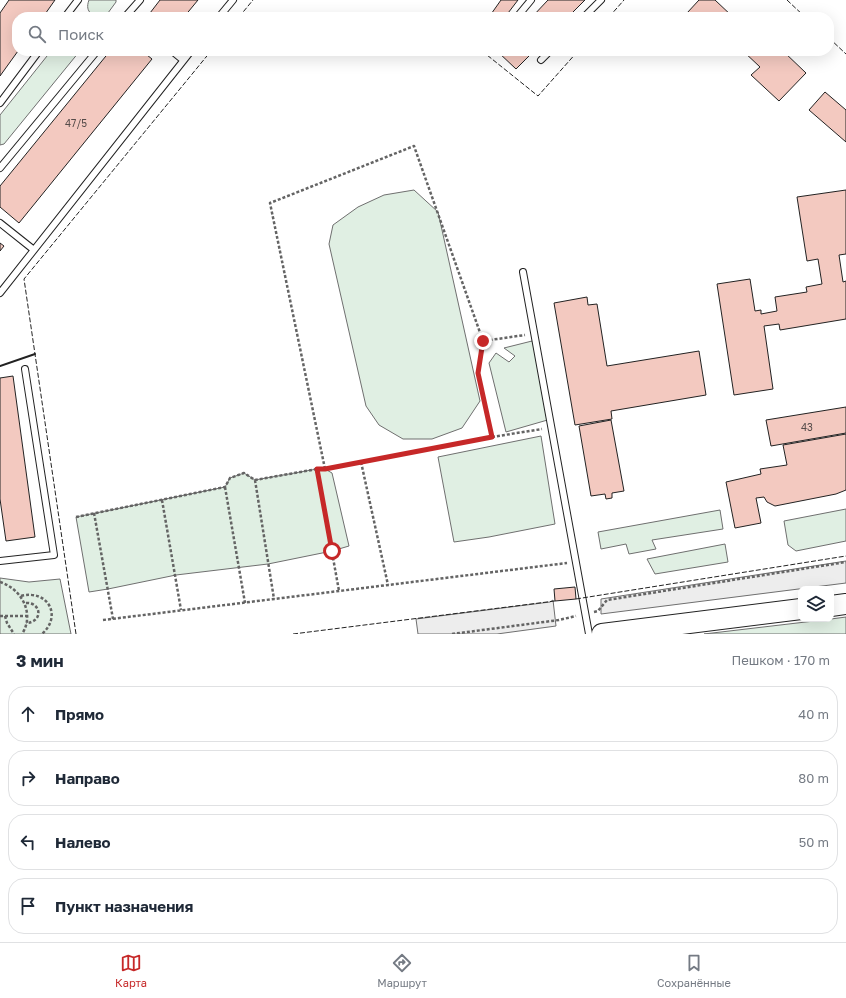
<!DOCTYPE html>
<html lang="ru">
<meta charset="utf-8">
<style>
:root{--surface:#fff;--page:#f2f2f3;--text:#1f2937;--muted:#747a83;--line:#e0e1e3;--accent:#c62828}
body{margin:0;font-family:"Golos Text",sans-serif;background:var(--page);color:var(--text)}
.controls{position:absolute;right:12px;bottom:12px;display:grid;overflow:hidden;border-radius:8px;box-shadow:0 4px 16px #0002}
.controls button{width:36px;height:36px;display:grid;place-items:center;padding:0;border:0;border-bottom:1px solid var(--line);background:var(--surface);color:var(--text);font:20px sans-serif}
.stop{position:absolute;width:12px;height:12px;margin:-9px;border:3px solid #c62828;border-radius:50%;background:#fff}
.stop.end{background:#c62828;border-color:#fff;box-shadow:0 1px 4px #0008}
.list{margin:0;padding:0;list-style:none}
h2{display:flex;justify-content:space-between;align-items:center;height:52px;margin:0;padding:0 16px;font-size:17px}
h2 small{font-size:13px;font-weight:400;color:var(--muted)}
.list li{display:grid;grid-template-columns:26px 1fr auto;gap:12px;align-items:center;box-sizing:border-box;height:56px;margin:0 8px 8px;padding:0 8px;border:1px solid var(--line);border-radius:16px}
.list b{display:block;font-size:15px;white-space:nowrap}
.list em{font-size:13px;font-style:normal;color:var(--muted)}
.icon{flex:none;width:22px;height:22px;fill:none;stroke:currentColor;stroke-width:2;stroke-linecap:round;stroke-linejoin:round}
.map{position:relative;flex:none;width:846px;height:634px;overflow:hidden}
.search{position:absolute;background:var(--surface);box-shadow:0 4px 16px #0002;left:12px;right:12px;top:12px;height:44px;display:flex;align-items:center;gap:10px;box-sizing:border-box;padding:0 14px;border-radius:16px;color:var(--muted);font-size:15px}
.sheet{height:308px;background:var(--surface)}
nav{display:flex;justify-content:space-around;align-items:center;box-sizing:border-box;height:56px;border-top:1px solid var(--line);background:var(--surface);font-size:11px;color:var(--muted)}
nav a{display:grid;justify-items:center;gap:2px}
nav .on{color:var(--accent)}
.map>svg:first-child{display:block}
.green{fill:#e0efe3;stroke:#6f6f6f}
.parking{fill:#ededed;stroke:#6f6f6f}
.building{fill:#f3c9c0;stroke:#222}
.lines{fill:none;stroke-linecap:round;stroke-linejoin:round}
.lane-casing{stroke:#222;stroke-width:8}
.primary-casing{stroke:#222;stroke-width:22}
.path{stroke:#646464;stroke-width:2.5;stroke-dasharray:3 2;stroke-linecap:butt}
.lane{stroke:#fff;stroke-width:6}
.primary{stroke:#fff;stroke-width:20}
.fence{stroke:#222;stroke-width:1;stroke-dasharray:5 2;stroke-linecap:butt}
.wall{stroke:#222;stroke-width:2}
.route{stroke:#c62828;stroke-width:5}
.labels{text-anchor:middle;stroke-width:3;stroke-linejoin:round;paint-order:stroke}
.number-label{font-size:10px;fill:#564c4a}
</style>
<div class="map">
<svg width="846" height="634" viewBox="0 0 846 634">
<rect width="100%" height="100%" fill="#fff"/>
<path class="green" d="M89,0H116V2L105,17C94,17 84,13 89,0Z
M51,51L79,52L4,144L0,145V115Z
M414,190L438,212L480,401L462,428L432,439H403L379,425L366,406L329,244L333,225L358,207L384,195Z
M532,341L538,354L551,419L506,432L489,363L496,353L509,362L515,356L504,348Z
M541,436L555,524L489,537L454,542L438,457Z
M317,469H325L332,473L349,546L332,551L268,564L176,575L108,589L89,592L76,517L225,487L230,478L244,473L255,480Z
M846,509V541L796,551L788,545L784,521Z
M720,510L723,529L652,540L656,549L629,554L626,544L601,549L598,532Z
M725,544L728,562L655,574L647,559Z
M0,578L29,582L60,579L71,634H0Z
M846,617V634H704L831,619Z"/>
<path class="parking" d="M846,561V583L601,614V599Z
M553,600L556,626L497,634H418L416,619L550,602Z"/>
<path class="building" d="M9,0H55L43,17H17L18,51L0,76V13Z
M160,0H198L184,17H155L150,13Z
M501,0H518L505,17H489Z
M548,0H585L568,17H532Z
M699,0H715L733,17H691L687,13Z
M110,51H142L152,59L19,223L0,207V186Z
M499,51H534L516,69L498,52Z
M743,51H769L772,53L774,51H783L806,73L779,101L751,75L760,67Z
M825,92L846,110V142L809,110Z
M846,190V254L839,255L843,282L846,281V319L780,330L779,324L764,326L773,389L734,395L717,284L750,279L755,311L761,310V314L777,311L775,297L807,292L806,287L822,284L818,259L807,261L797,197Z
M0,243L4,246L0,251Z
M587,297L588,305L597,304L607,366L699,351L706,395L611,411L612,419L575,425L554,303Z
M13,376L35,537L6,541L0,499V378Z
M846,407V433L771,446L766,420Z
M611,420L624,491L612,493V498L606,499L605,494L591,496L579,426Z
M846,434V490L836,494L775,506L767,502L764,497L756,498L761,523L735,528L726,482L761,474L760,469L787,465L783,445Z
M575,587L576,599L555,601L554,589Z"/>
<g class="lines">
<g class="lane-casing">
<path id="lane" d="M65,17L78,0
M125,17L140,0
M219,17L233,0
M517,17L531,0
M584,17L601,0
M172,51L183,60
M541,60L550,51
M0,103L39,51
M0,168L97,51
M0,223L34,250
M523,272L589,634
M0,293L191,51
M0,561L54,555L25,369"/>
</g>
<g class="primary-casing">
<path id="primary" d="M831,606L846,604
M602,634L801,609"/>
</g>
<path class="path" d="M492,437L542,429
M361,462L388,585
M317,469L339,591
M325,469L270,203L414,146L483,341L525,335
M255,480L274,599
M225,487L245,603
M162,500L181,610
M94,513L113,619
M76,517L225,487L230,478L244,473L255,480L317,469H325L492,437L478,373L483,341
M0,582C22,589 35,614 22,634
M21,596C47,589 63,615 42,634
M26,603C41,602 44,622 26,623
M594,612L598,611L607,600L846,562
M0,616H27
M5,616L7,623L14,634
M103,620L567,563
M452,634L559,620L576,616"/>
<use href="#lane" class="lane"/>
<use href="#primary" class="primary"/>
<path class="fence" d="M787,0L805,17
M239,17L253,0
M609,17L624,0
M829,38L846,54
M482,51L538,96L578,51
M576,599L846,556
M76,634L24,279L211,51
M293,634L555,601"/>
<path class="wall" d="M0,366L35,354"/>
</g>
<g class="lines">
<path class="route" d="M332,551L317,469H325L492,437L478,373L483,341"/>
</g>
<g class="labels">
<g class="number-label">
<text x="76" y="127">47/5</text>
<text x="807" y="431">43</text>
</g>
</g>
</svg>
<div class="controls">
<button><svg class="icon" aria-label="layers" viewBox="0 0 24 24"><path d="M12 4l9 5-9 5-9-5zM3 14l9 5 9-5"/></svg></button>
</div>
<div class="stop" style="left:332px;top:551px"></div>
<div class="stop end" style="left:483px;top:341px"></div>
<div class="search"><svg class="icon" aria-label="search" viewBox="0 0 24 24"><circle cx="10" cy="10" r="6"/><path d="M15 15l6 6"/></svg>Поиск</div>
</div>
<section class="sheet">
<h2>3 мин<small>Пешком · 170 m</small></h2>
<ul class="list">
<li><svg class="icon" aria-label="ahead" viewBox="0 0 24 24"><path d="M12 20V5M6 11l6-6 6 6"/></svg><div><b>Прямо</b></div><em>40 m</em></li>
<li><svg class="icon" aria-label="right" viewBox="0 0 24 24"><path d="M7 20v-9h11M14 6l5 5-5 5"/></svg><div><b>Направо</b></div><em>80 m</em></li>
<li><svg class="icon" aria-label="left" viewBox="0 0 24 24"><path d="M17 20v-9H6M10 6l-5 5 5 5"/></svg><div><b>Налево</b></div><em>50 m</em></li>
<li><svg class="icon" aria-label="arrive" viewBox="0 0 24 24"><path d="M6 21V4h12l-3 4 3 4H6"/></svg><div><b>Пункт назначения</b></div></li>
</ul>
</section>
<nav>
<a class="on"><svg class="icon" aria-label="map" viewBox="0 0 24 24"><path d="M3 6l6-2 6 2 6-2v14l-6 2-6-2-6 2zM9 4v14M15 6v14"/></svg>Карта</a>
<a><svg class="icon" aria-label="directions" viewBox="0 0 24 24"><path d="M12 3l9 9-9 9-9-9zM9 14v-3h6M13 9l2 2-2 2"/></svg>Маршрут</a>
<a><svg class="icon" aria-label="saved" viewBox="0 0 24 24"><path d="M7 4h10v16l-5-4-5 4z"/></svg>Сохранённые</a>
</nav>
